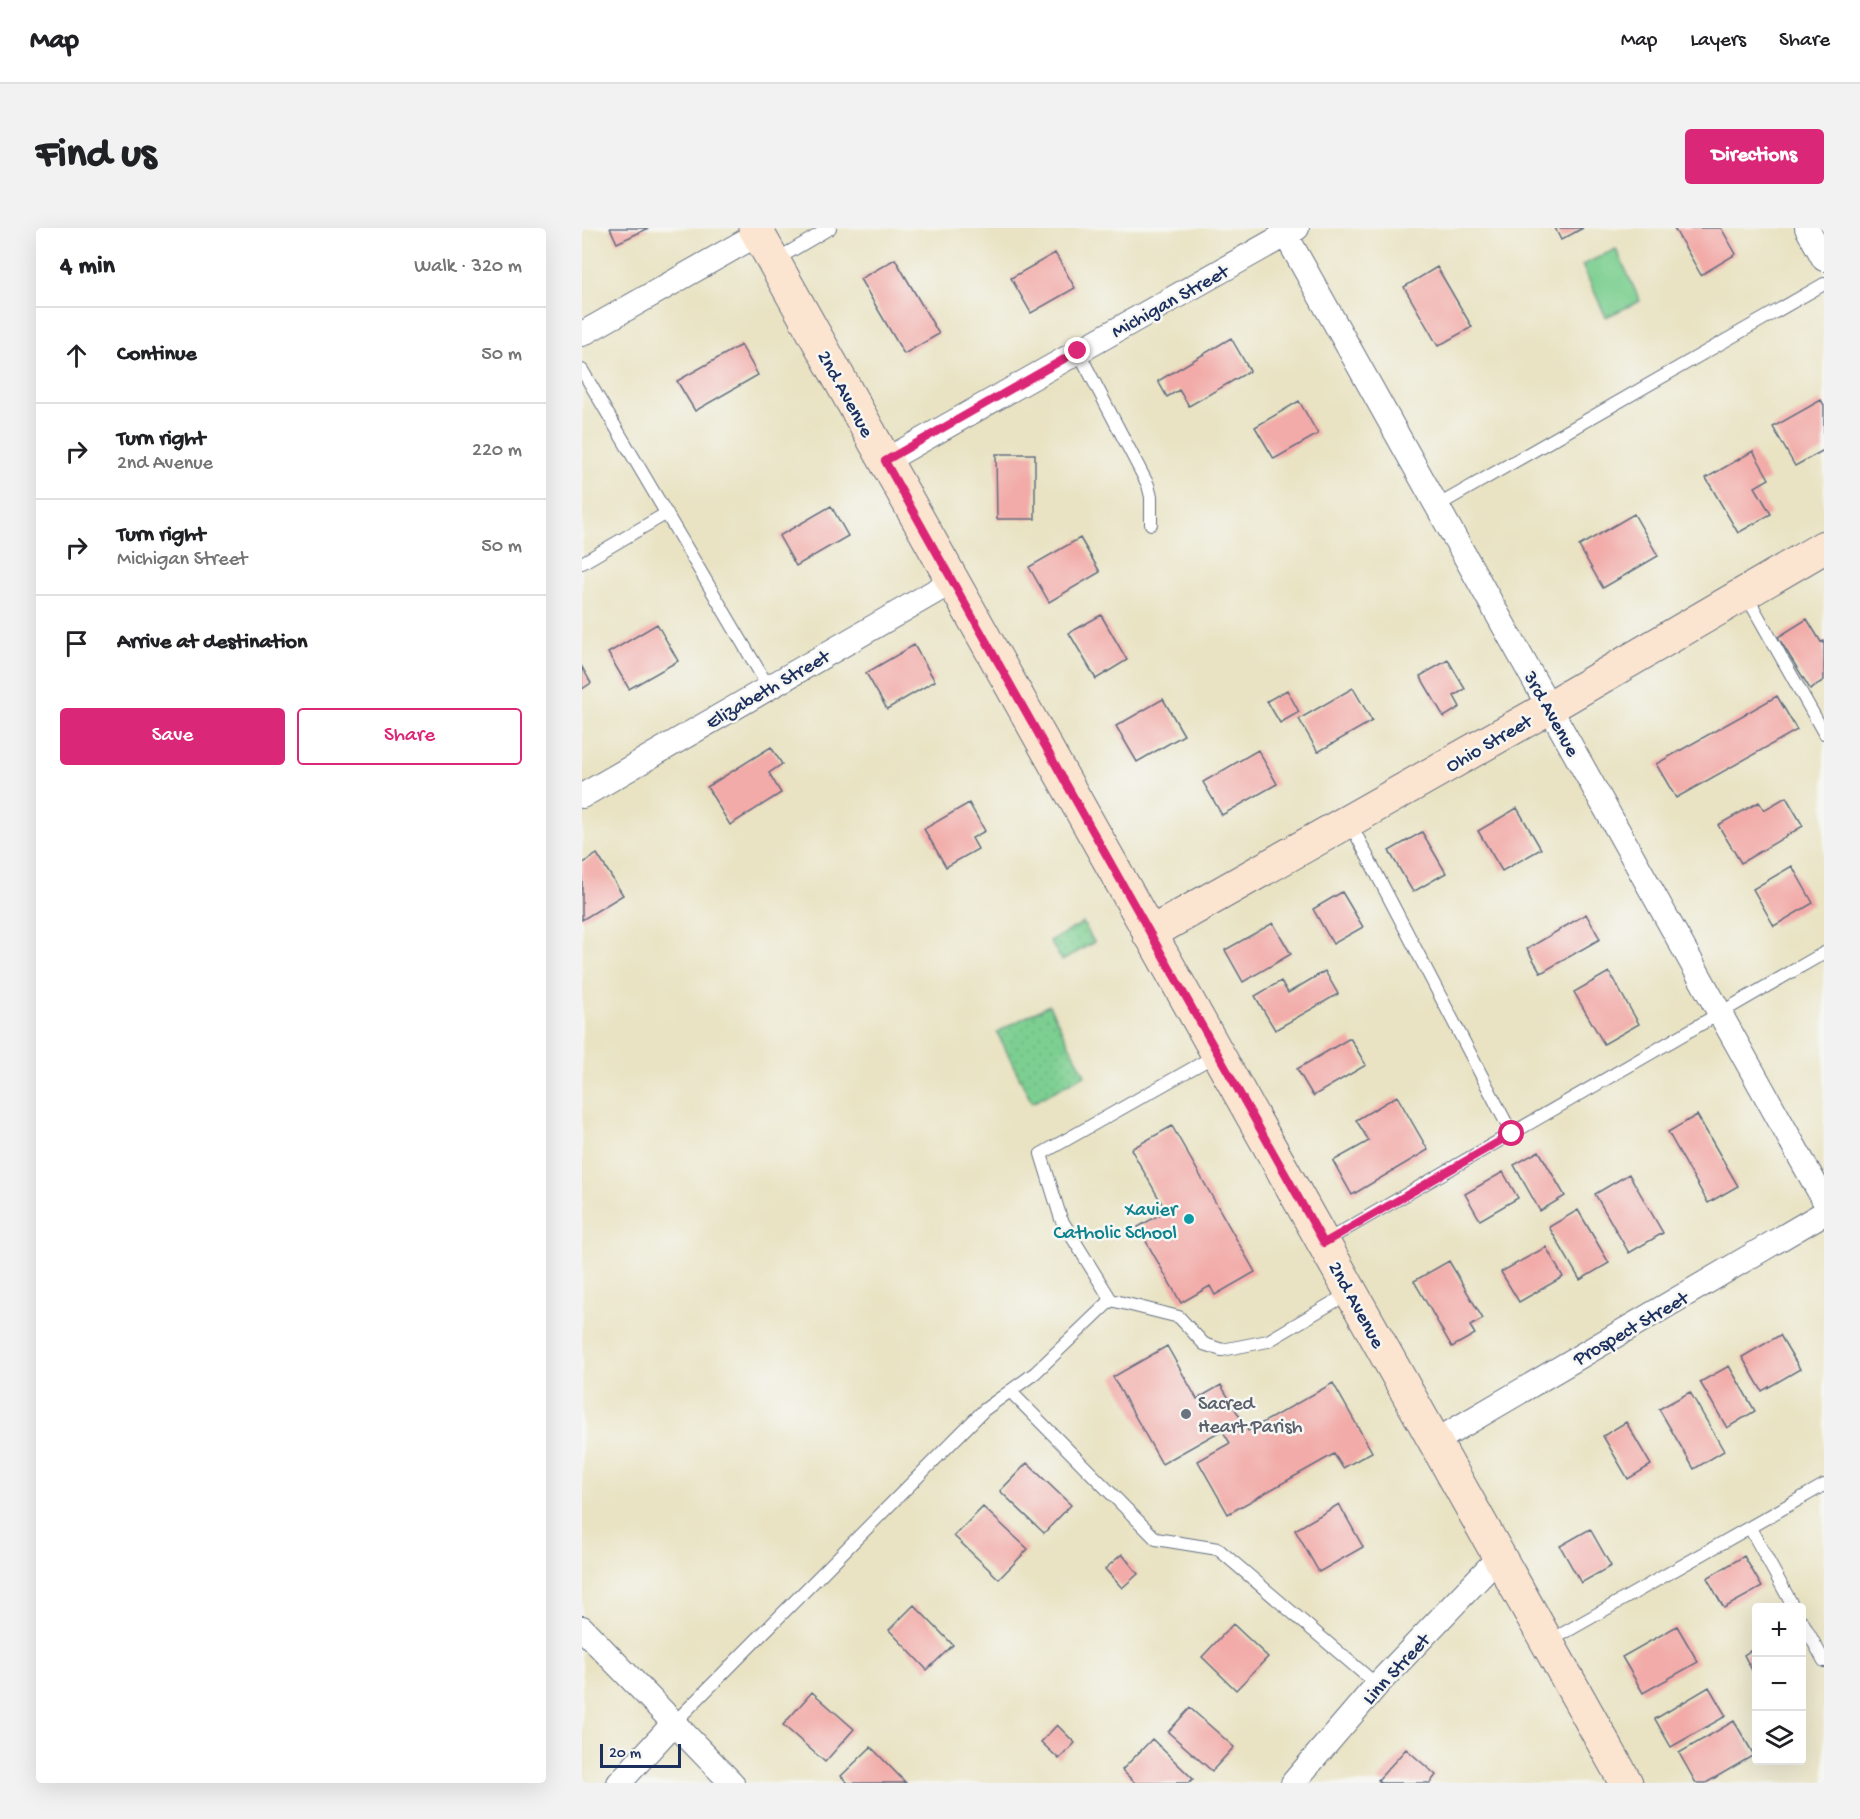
<!DOCTYPE html>
<meta charset="utf-8">
<style>
:root{--surface:#fff;--page:#f2f2f2;--text:#202124;--muted:#757577;--line:#e0e0e0;--accent:#db2777}
body{margin:0;font-family:"Gochi Hand",sans-serif;background:var(--page);color:var(--text)}
.controls{position:absolute;right:18px;bottom:18px;display:grid;overflow:hidden;border-radius:6px;box-shadow:0 6px 24px #0002}
.controls button{width:54px;height:54px;display:grid;place-items:center;padding:0;border:0;border-bottom:2px solid var(--line);background:var(--surface);color:var(--text);font:30px sans-serif}
.scale{position:absolute;left:18px;bottom:15px;width:81px;box-sizing:border-box;padding-left:6px;border:3px solid #1b2f5e;border-top:0;font-size:16px;line-height:21px;white-space:nowrap;color:#1b2f5e;-webkit-text-stroke:4px #f6f6f2;paint-order:stroke}
.stop{position:absolute;width:18px;height:18px;margin:-14px;border:4px solid #db2777;border-radius:50%;background:#fff}
.stop.end{background:#db2777;border-color:#fff;box-shadow:0 2px 6px #0008}
.list{margin:0;padding:0;list-style:none}
h2{display:flex;justify-content:space-between;align-items:center;height:78px;margin:0;padding:0 24px;font-size:26px}
h2 small{font-size:20px;font-weight:400;color:var(--muted)}
.list li{display:grid;grid-template-columns:39px 1fr auto;gap:18px;align-items:center;box-sizing:border-box;height:96px;padding:0 24px;border-top:2px solid var(--line)}
.list b{display:block;font-size:22px;white-space:nowrap}
.list p{margin:0;font-size:20px;white-space:nowrap;color:var(--muted)}
.list em{font-size:20px;font-style:normal;color:var(--muted)}
.actions{display:flex;gap:12px;padding:18px 24px}
.actions a{flex:1;padding:14px 0;border:2px solid var(--accent);border-radius:6px;text-align:center;font-size:21px;color:var(--accent)}
.actions .main{background:var(--accent);color:#fff}
.icon{flex:none;width:33px;height:33px;fill:none;stroke:currentColor;stroke-width:2;stroke-linecap:round;stroke-linejoin:round}
.map{position:relative;flex:none;width:1242px;height:1555px;overflow:hidden;border-radius:6px}
header{display:flex;align-items:center;gap:36px;box-sizing:border-box;height:84px;padding:0 30px;background:var(--surface);border-bottom:2px solid var(--line)}
header strong{font-size:28px}
nav{display:flex;gap:33px;margin-inline-start:auto;font-size:21px}
.intro{display:flex;align-items:center;justify-content:space-between;box-sizing:border-box;height:144px;padding:0 36px}
h1{margin:0;font-size:42px}
.button{padding:15px 27px;border-radius:6px;background:var(--accent);color:#fff;font-size:21px;font-weight:700}
main{display:flex;gap:36px;padding:0 36px}
aside{flex:1;background:var(--surface);border-radius:6px;box-shadow:0 6px 24px #0002}
.map>svg:first-child{display:block}
.park{fill:url(#park-dots);stroke:#4c7f78;stroke-width:1.5}
.pitch{fill:#7dcf91;stroke:#4c7f78;stroke-width:1.5}
.building{fill:#f2aba8}
.lines{fill:none;stroke-linecap:round;stroke-linejoin:round}
.lane-casing{stroke:#636e81;stroke-width:14}
.street-casing{stroke:#636e81;stroke-width:26}
.secondary-casing{stroke:#636e81;stroke-width:35}
.lane{stroke:#fff;stroke-width:12}
.street{stroke:#fff;stroke-width:24}
.secondary{stroke:#fce5d0;stroke-width:33}
.route{stroke:#db2777;stroke-width:8}
.culture-dot{fill:#0f9aa8;stroke:#f6f6f2;stroke-width:2}
.worship-dot{fill:#6b7280;stroke:#f6f6f2;stroke-width:2}
.labels{text-anchor:middle;stroke-width:5;stroke-linejoin:round;paint-order:stroke}
.street-label{font-size:20px;fill:#1b2f5e;stroke:#f6f6f2}
.culture-label{font-size:20px;fill:#0d838f;stroke:#f6f6f2;text-anchor:end}
.worship-label{font-size:20px;fill:#5b616d;stroke:#f6f6f2;text-anchor:start}
</style>
<header>
<strong>Map</strong>
<nav><a>Map</a><a>Layers</a><a>Share</a></nav>
</header>
<div class="intro"><h1>Find us</h1><a class="button">Directions</a></div>
<main>
<aside>
<h2>4 min<small>Walk · 320 m</small></h2>
<ul class="list">
<li><svg class="icon" aria-label="ahead" viewBox="0 0 24 24"><path d="M12 20V5M6 11l6-6 6 6"/></svg><div><b>Continue</b></div><em>50 m</em></li>
<li><svg class="icon" aria-label="right" viewBox="0 0 24 24"><path d="M7 20v-9h11M14 6l5 5-5 5"/></svg><div><b>Turn right</b><p>2nd Avenue</p></div><em>220 m</em></li>
<li><svg class="icon" aria-label="right" viewBox="0 0 24 24"><path d="M7 20v-9h11M14 6l5 5-5 5"/></svg><div><b>Turn right</b><p>Michigan Street</p></div><em>50 m</em></li>
<li><svg class="icon" aria-label="arrive" viewBox="0 0 24 24"><path d="M6 21V4h12l-3 4 3 4H6"/></svg><div><b>Arrive at destination</b></div></li>
</ul>
<div class="actions"><a class="main">Save</a><a>Share</a></div>
</aside>
<div class="map">
<svg width="1242" height="1555" viewBox="0 0 1242 1555">
<defs>
<pattern id="park-dots" width="8" height="8" patternUnits="userSpaceOnUse" patternTransform="scale(1.5)"><rect width="8" height="8" fill="#7dcf91"/><path d="M2 2h.1M6 6h.1" fill="none" stroke="#6bb27f" stroke-width="1.8" stroke-linecap="round"/></pattern>
</defs>
<rect width="100%" height="100%" fill="#f6f6f2"/>
<filter id="ink" filterUnits="userSpaceOnUse"><feTurbulence type="fractalNoise" baseFrequency=".0167" numOctaves="2"/><feDisplacementMap in="SourceGraphic" scale="12" xChannelSelector="R" yChannelSelector="G"/><feConvolveMatrix kernelMatrix="1 2 1 2 8 2 1 2 1" color-interpolation-filters="sRGB"/></filter>
<filter id="wash" filterUnits="userSpaceOnUse"><feTurbulence type="fractalNoise" baseFrequency=".008" numOctaves="4" result="noise"/><feDisplacementMap in="SourceGraphic" scale="24" xChannelSelector="R" yChannelSelector="G"/><feGaussianBlur stdDeviation="1.35" result="paint"/><feColorMatrix in="noise" values="0 0 0 0 0 0 0 0 0 0 0 0 0 0 0 0 0 1.4 0 .05"/><feComposite in="paint" operator="in"/></filter>
<g filter="url(#wash)">
<rect width="100%" height="100%" fill="#e9e3c3"/>
<path class="park" d="M501,695L512,714L480,733L468,713Z
M467,777L503,847L450,875L415,804Z"/>
<path class="pitch" d="M1034,21L1058,73L1024,89L1000,37Z"/>
<g id="blocks">
<path class="building" d="M28,0H67L35,15Z
M973,0H1001L979,12Z
M1092,0H1139L1154,26L1119,47Z
M473,25L493,60L449,85L429,50Z
M313,31L357,106L322,126L278,51Z
M855,39L890,99L856,118L822,59Z
M649,110L668,143L607,178L597,162L585,169L576,153Z
M159,117L176,147L113,183L95,153Z
M1239,172L1242,177V222L1213,238L1191,199Z
M717,173L736,206L692,231L673,199Z
M1171,223L1187,251L1173,259L1189,286L1156,305L1124,250Z
M414,226H453V291H415Z
M249,278L266,308L214,338L197,308Z
M1052,286L1076,328L1021,360L997,318Z
M498,310L518,344L467,374L447,339Z
M519,387L545,432L514,451L487,405Z
M1225,391L1239,414L1242,413V452L1228,461L1196,409Z
M75,396L96,433L47,461L26,425Z
M332,417L353,453L305,481L284,445Z
M866,432L883,461L872,468L878,479L862,489L838,448Z
M0,439L9,455L0,461Z
M771,460L790,493L736,524L717,491Z
M705,462L717,484L698,495L685,473Z
M1195,468L1215,502L1094,570L1074,536Z
M581,471L602,507L555,534L534,498Z
M189,519L200,536L187,545L199,565L148,597L125,559Z
M676,522L695,556L640,587L621,554Z
M1204,569L1221,598L1159,635L1136,597L1177,574L1182,582Z
M387,575L403,603L390,610L396,621L364,639L342,601Z
M935,580L959,621L920,643L896,603Z
M840,604L864,645L831,664L807,623Z
M15,626L41,667L0,692V636Z
M1210,638L1231,675L1192,698L1171,661Z
M760,664L781,699L751,716L731,681Z
M1004,686L1018,711L959,745L945,721Z
M691,695L709,726L661,754L643,722Z
M743,743L756,766L693,802L673,768L699,753L706,765Z
M1027,744L1057,796L1022,816L992,764Z
M768,810L784,837L731,868L715,841Z
M815,868L846,922L770,967L751,933L787,913L774,892Z
M1115,887L1156,958L1126,975L1086,904Z
M590,898L673,1044L633,1067L628,1058L599,1075L556,999L584,983L549,921Z
M957,923L983,968L958,983L932,937Z
M921,944L936,970L898,992L883,966Z
M1047,946L1081,1005L1047,1025L1013,966Z
M996,982L1027,1035L998,1052L967,999Z
M964,1019L981,1049L937,1074L919,1044Z
M867,1033L901,1091L888,1098L893,1106L870,1119L832,1053Z
M1198,1107L1218,1141L1180,1163L1160,1129Z
M585,1118L615,1171L639,1157L666,1203L751,1155L790,1224L761,1240L752,1226L646,1286L616,1233L648,1215L640,1202L580,1236L531,1149Z
M1147,1138L1173,1183L1145,1200L1118,1154Z
M1108,1164L1142,1223L1112,1241L1077,1181Z
M1044,1194L1069,1237L1046,1251L1021,1208Z
M445,1235L489,1277L462,1305L418,1263Z
M757,1276L781,1319L737,1344L713,1302Z
M401,1279L446,1321L417,1351L372,1308Z
M1008,1301L1029,1338L999,1355L978,1318Z
M540,1326L556,1346L540,1360L523,1341Z
M1162,1328L1180,1359L1142,1380L1125,1350Z
M332,1377L371,1417L345,1442L307,1402Z
M651,1396L686,1429L654,1462L620,1429Z
M1095,1398L1116,1434L1061,1465L1040,1429Z
M1174,1419V1450L1162,1427Z
M1127,1459L1144,1488L1089,1519L1073,1491Z
M230,1464L272,1501L243,1534L201,1497Z
M608,1480L652,1519L630,1543L586,1504Z
M1152,1493L1172,1527L1124,1555H1114L1097,1525Z
M475,1497L493,1515L477,1531L459,1514Z
M570,1511L611,1551L606,1555H553L540,1542Z
M289,1519L324,1555H266L259,1548Z
M824,1521L854,1547L848,1555H799L796,1552Z"/>
</g>
</g>
<g filter="url(#ink)">
<use href="#blocks" fill-opacity="0" stroke="#636e81" stroke-width="1.5"/>
<g class="lines">
<g class="lane-casing">
<path id="lane" d="M192,33L248,0
M496,123L566,257L569,269V296
M0,142L187,460
M855,278L1242,56
M0,335L85,285
M1163,365L1242,505
M767,593L930,906
M634,827L459,926L479,991L529,1072L597,1089L622,1116L640,1122L686,1113L767,1065
M742,1014L1242,725
M429,1164L574,1311L636,1321L795,1457
M1168,1300L1212,1380
M1220,1393L1242,1433
M966,1414L1242,1257
M91,1496L402,1182L453,1145L529,1072"/>
</g>
<g class="street-casing">
<path id="street" d="M700,0L1242,972
M1225,0L1242,31
M0,106L176,6
M303,233L715,0
M0,568L371,353
M854,1213L1242,985
M0,1400L150,1555
M37,1555L91,1496
M711,1555L795,1457L918,1328"/>
</g>
<g class="secondary-casing">
<path id="secondary" d="M173,0L1044,1555
M567,706L968,479L1242,319"/>
</g>
<use href="#lane" class="lane"/>
<use href="#street" class="street"/>
<use href="#secondary" class="secondary"/>
</g>
</g>
<g class="lines" filter="url(#ink)">
<path class="route" d="M496,123L303,233L742,1015L930,906"/>
</g>
<circle class="culture-dot" cx="607" cy="991" r="6"/>
<circle class="worship-dot" cx="604" cy="1186" r="6"/>
<g class="labels">
<g class="street-label">
<text transform="translate(587 72) rotate(-29)" y="7">Michigan Street</text>
<text transform="translate(265 165) rotate(61)" y="7">2nd Avenue</text>
<text transform="translate(185 460) rotate(-30)" y="7">Elizabeth Street</text>
<text transform="translate(971 485) rotate(61)" y="7">3rd Avenue</text>
<text transform="translate(906 514) rotate(-30)" y="7">Ohio Street</text>
<text transform="translate(776 1076) rotate(61)" y="7">2nd Avenue</text>
<text transform="translate(1048 1099) rotate(-30)" y="7">Prospect Street</text>
<text transform="translate(813 1440) rotate(-47)" y="7">Linn Street</text>
</g>
<g class="culture-label">
<text x="595" y="987">Xavier<tspan x="595" dy="23">Catholic School</tspan></text>
</g>
<g class="worship-label">
<text x="616" y="1181">Sacred<tspan x="616" dy="23">Heart Parish</tspan></text>
</g>
</g>
</svg>
<div class="controls">
<button>+</button>
<button>−</button>
<button><svg class="icon" aria-label="layers" viewBox="0 0 24 24"><path d="M12 4l9 5-9 5-9-5zM3 14l9 5 9-5"/></svg></button>
</div>
<div class="scale">20 m</div>
<div class="stop" style="left:930px;top:906px"></div>
<div class="stop end" style="left:496px;top:123px"></div>
</div>
</main>
